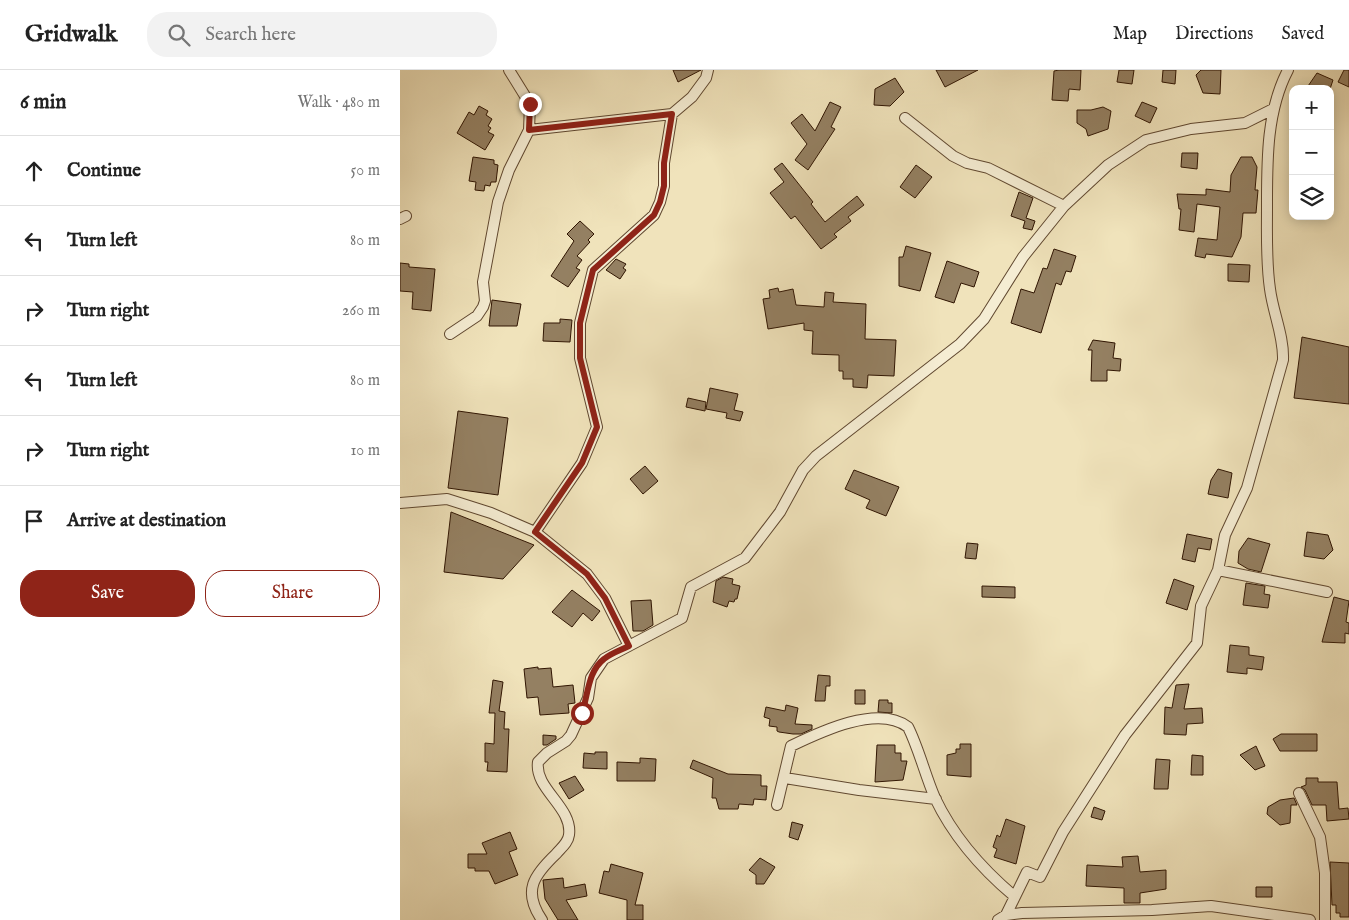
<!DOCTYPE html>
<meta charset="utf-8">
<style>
:root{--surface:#fff;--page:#f2f2f2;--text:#222;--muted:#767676;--line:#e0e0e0;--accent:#8f2418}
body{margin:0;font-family:"IM FELL English",serif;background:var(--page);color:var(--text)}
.controls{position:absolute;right:15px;top:15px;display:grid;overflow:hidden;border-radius:10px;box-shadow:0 2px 12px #0003}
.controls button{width:45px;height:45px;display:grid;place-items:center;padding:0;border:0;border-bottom:1px solid var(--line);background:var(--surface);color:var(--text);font:25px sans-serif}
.stop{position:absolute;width:15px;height:15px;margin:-11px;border:4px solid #8f2418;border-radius:50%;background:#fff}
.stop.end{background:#8f2418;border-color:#fff;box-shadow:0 1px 5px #0008}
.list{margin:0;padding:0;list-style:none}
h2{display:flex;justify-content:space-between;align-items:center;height:65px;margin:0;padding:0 20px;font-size:21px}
h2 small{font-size:16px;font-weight:400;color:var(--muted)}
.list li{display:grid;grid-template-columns:32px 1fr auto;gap:15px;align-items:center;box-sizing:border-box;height:70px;padding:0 20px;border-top:1px solid var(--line)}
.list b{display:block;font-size:19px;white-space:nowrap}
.list em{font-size:16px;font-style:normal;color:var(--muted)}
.actions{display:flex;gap:10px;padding:15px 20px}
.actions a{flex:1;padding:11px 0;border:1px solid var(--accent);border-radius:20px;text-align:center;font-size:18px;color:var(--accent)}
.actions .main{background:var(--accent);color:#fff}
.icon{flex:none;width:28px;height:28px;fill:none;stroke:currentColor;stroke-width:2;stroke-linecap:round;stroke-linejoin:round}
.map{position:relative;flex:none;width:949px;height:850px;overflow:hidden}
header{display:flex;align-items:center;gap:30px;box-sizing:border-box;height:70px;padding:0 25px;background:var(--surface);border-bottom:1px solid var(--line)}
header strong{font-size:24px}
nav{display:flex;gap:28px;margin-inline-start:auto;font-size:18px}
.search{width:350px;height:45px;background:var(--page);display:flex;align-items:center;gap:12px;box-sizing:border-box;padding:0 18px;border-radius:20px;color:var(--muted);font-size:19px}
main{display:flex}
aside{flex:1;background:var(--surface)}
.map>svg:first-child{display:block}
.building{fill:#948062;stroke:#301502}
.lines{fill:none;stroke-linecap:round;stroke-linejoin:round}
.street-casing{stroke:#604830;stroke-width:12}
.street{stroke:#f5edd3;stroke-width:10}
.route{stroke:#8f2418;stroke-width:6}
</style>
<header>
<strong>Gridwalk</strong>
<div class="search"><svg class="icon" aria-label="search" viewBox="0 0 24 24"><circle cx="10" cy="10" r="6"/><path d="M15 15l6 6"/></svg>Search here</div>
<nav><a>Map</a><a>Directions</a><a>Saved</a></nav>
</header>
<main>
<aside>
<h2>6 min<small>Walk · 480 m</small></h2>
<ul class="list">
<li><svg class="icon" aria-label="ahead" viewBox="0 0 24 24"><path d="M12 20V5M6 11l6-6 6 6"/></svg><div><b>Continue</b></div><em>50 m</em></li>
<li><svg class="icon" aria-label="left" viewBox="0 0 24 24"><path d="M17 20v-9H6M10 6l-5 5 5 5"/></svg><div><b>Turn left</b></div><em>80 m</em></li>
<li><svg class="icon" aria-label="right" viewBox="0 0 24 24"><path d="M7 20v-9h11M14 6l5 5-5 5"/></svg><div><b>Turn right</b></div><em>260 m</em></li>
<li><svg class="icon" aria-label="left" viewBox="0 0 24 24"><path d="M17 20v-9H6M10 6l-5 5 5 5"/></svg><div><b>Turn left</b></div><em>80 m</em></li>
<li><svg class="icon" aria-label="right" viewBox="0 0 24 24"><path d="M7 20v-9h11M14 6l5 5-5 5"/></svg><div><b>Turn right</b></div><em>10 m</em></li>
<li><svg class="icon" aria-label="arrive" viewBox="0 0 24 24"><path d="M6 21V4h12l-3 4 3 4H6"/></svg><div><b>Arrive at destination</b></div></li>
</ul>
<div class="actions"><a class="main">Save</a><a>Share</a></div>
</aside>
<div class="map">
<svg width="949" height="850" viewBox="0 0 949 850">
<rect width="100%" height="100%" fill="#f0e3bb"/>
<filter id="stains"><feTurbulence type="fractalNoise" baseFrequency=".004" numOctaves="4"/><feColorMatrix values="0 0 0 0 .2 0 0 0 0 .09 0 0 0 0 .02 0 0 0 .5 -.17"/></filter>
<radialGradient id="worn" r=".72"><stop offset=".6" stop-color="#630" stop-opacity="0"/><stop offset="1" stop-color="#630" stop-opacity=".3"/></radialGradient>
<path class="building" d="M273,0H301L278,12Z
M536,0H578L545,17Z
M659,0H681L680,20L669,19L668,31L652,30L654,1Z
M719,0H734L732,14L717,12Z
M763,0H776L775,14L762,12Z
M801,0H821L820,24L803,23L796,5Z
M944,0H949V17L938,12Z
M917,3L933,10L930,19H906Z
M495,8L504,22L490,36L474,35L475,19Z
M430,32L441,37L431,57L435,59L408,100L395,90L407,74L391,53L402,44L415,61Z
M742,32L757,38L750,53L735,46Z
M79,36L88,41L86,45L92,49L88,56L91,58L88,62L94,65L85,80L57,63L69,42L74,45Z
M703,37L711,41L708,59L688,66L686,59L677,53V40H691Z
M782,83H798L797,99L781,97Z
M73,87L94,90V94L98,95L96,112H91L90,116L85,115L84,121L75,120L76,112L69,111Z
M841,87H852L857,97L855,120H858L856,143H843L841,167L832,187L806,184L805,188L795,186L798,168L817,170L820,137L797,134L794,162L779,160L781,139H779L777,124L806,125V119L830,122L831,105Z
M382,93L413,132L411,134L425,152L457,126L464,135L448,147L451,151L434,164L437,167L421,179L395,146L391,149L370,123L384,112L374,99Z
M516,95L532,107L515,128L500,117Z
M619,122L633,128L626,148L635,151L632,160L623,158L625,151L611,146Z
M180,151L194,164L188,170L190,172L177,186L182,190L176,198L180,200L168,217L151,206L174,171L167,164Z
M506,176L531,183L520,221L499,216V187H503Z
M654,179L676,186L671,202L666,201L661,215L656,213L641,263L611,253L621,219L634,223L643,198L647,199Z
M216,189L226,194L223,198L226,200L220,209L206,200Z
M547,191L579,202L574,217L561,213L554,233L535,227Z
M0,193L9,194V197L35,199L31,241L12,239L13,222L0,221Z
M828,194L850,195L849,212L828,211Z
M378,218L379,222L393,219L396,235L424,237L425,222L434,223L433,232L466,234L465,269L496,270L494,306L468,305L467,318L453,317V309H443V301H439V285L412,284L413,261L404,260V253L368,259L363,229L370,228L369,220Z
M92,230L121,234L117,256H89Z
M160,249L172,250L170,272L143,271L144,253H160Z
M902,267L949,277V334L894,328Z
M693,270L715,273L713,288L721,289L720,301L707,300V311H691L692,280H688Z
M310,318L338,324L334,340L343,342L340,351L326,348L327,343L306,339Z
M288,328L306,332L305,341L286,337Z
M58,341L108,348L98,425L48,418Z
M245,396L258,411L243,424L230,409Z
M818,399L832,403L828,428L808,424L811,410Z
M454,400L499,417L486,446L466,438L470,430L445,419Z
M51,442L134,475L103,509L44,502Z
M907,462L928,465L933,480L924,489L904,486Z
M787,464L812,469L810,480L798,478L795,492L782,489Z
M848,468L870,474L861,502L848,499L838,493L839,481Z
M567,473L578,474L576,489L565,488Z
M323,507L333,509L332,514L340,516L337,529H335L334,532L329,531L327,537L313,532L316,511Z
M774,509L794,516L787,540L766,533Z
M846,513L865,516L864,524L870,525L868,538L843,535Z
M582,516L615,517V528L582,527Z
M172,520L200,541L192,551L183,543L172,557L152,542Z
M934,527L949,531L946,552L949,553V564L945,563V573L922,572Z
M251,530L253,555L243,561H233L231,531Z
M830,575L849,577V585L864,587L862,600L847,598V604L827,602Z
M138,597V599L151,598L153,617L173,615L175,633L168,634L169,643L140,645L138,627L127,628L124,599Z
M418,605L430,606V616H426L425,631H415Z
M93,610L103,612L99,641L105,642L104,659H109L107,702L87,701L88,692H85V673L94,674L95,643H89Z
M789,614L784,639L802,638L803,653L787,654L786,665L764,664L765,637L772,638L776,615Z
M455,620H465V634H455Z
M479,630H488V633H492V643L478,642Z
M386,635L398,638L395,654L412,655V659L401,664H393L379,662L377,661V657L369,656L370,649L364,647L366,637L385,641Z
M881,664H917V681H880L873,669Z
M143,665L156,666V669L147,675H143Z
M560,674H571V707L547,705V685L556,683V679H560Z
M477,675H495V683H501V691H507L503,710L475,712Z
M856,676L865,696L855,700L840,685Z
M195,682H207V699L183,698L184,683L195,684Z
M792,685L803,686V705H791Z
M240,688L256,689L255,711H217V692L240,693Z
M756,689L770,690L768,719H754Z
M293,690L328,704L361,705V716H367L366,730L354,729L353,735L339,734L338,739H319L316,728H312L313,708L290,698Z
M175,706L184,720L169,729L159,713Z
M906,708H918V712H937L939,739L948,738L949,749L927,751L926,735H912L905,720L901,717L906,715Z
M894,728L897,735H891L890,753L880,755L867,744L868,737L880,730Z
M694,737L705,741L702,750L691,747Z
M606,749L625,756L616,794L594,787L597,779L593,777L597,765L600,767Z
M392,752L403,755L398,770L389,767Z
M110,762L117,779L109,782L118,805L95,814L89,801H75V798H68V784H87L82,773Z
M738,786L740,802L766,800V819L740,823V833H724V818L686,816L687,795L723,797L722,787Z
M360,788L375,797L364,814H356V805L349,800Z
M930,792L949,793V847H940V843H936V835H932Z
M211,794L243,803L235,835H243V850H227V830L199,823L204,801L209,802Z
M163,808L164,818L185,814L187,826L166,830L178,850H158L145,829L143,810Z
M856,817H872V827H856Z"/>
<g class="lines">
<g class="street-casing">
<path id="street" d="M109,0L130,34L129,60
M505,48L553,86L567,93L588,98L664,136
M0,149L6,146
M50,264L77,246L83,237L85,231L83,212L98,132L109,100L129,60L272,44L292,27L306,8L308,0
M0,433L47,429L91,443L135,462L187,504L205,528L229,576
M135,462L182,393L197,357L180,288V253L193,200L254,145L260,132L264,116V93L272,44
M818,500L927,522
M385,708L459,720L536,729
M899,723L920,767L925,803V850
M377,735L391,676C420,662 478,634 508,657C519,679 525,705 535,728C553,766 582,799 614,826
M606,845L627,802L640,807L663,762L725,665L797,573L801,536L818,500L825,465L847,418L883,290C884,266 873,243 870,219C866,192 867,166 867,139C867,93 866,42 888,0
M142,850C122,821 134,805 156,784C161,778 168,773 169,765C173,737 134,719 138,692L147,683L166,671L171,665L188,628L191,608L204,589L282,548L291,517L345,488L380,442L403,400L416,386L560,274L584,249L623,187L664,136L708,95L746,70L791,59L845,53L873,39
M598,850L606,845L622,843L752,840L811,836L910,850"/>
</g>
<use href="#street" class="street"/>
</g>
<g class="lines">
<path class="route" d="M130,34L129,60L272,44L264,93V116L260,132L254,145L193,200L180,253V288L197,357L182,393L135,462L187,504L205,528L229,576C221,580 211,583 204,589C188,601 188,625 182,643"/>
</g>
<rect width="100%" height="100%" filter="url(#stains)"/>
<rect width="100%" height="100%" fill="url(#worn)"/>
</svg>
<div class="controls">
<button>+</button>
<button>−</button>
<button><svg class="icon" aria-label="layers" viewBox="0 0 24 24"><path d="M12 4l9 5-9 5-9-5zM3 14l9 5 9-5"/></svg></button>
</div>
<div class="stop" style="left:182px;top:643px"></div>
<div class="stop end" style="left:130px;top:34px"></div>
</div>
</main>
